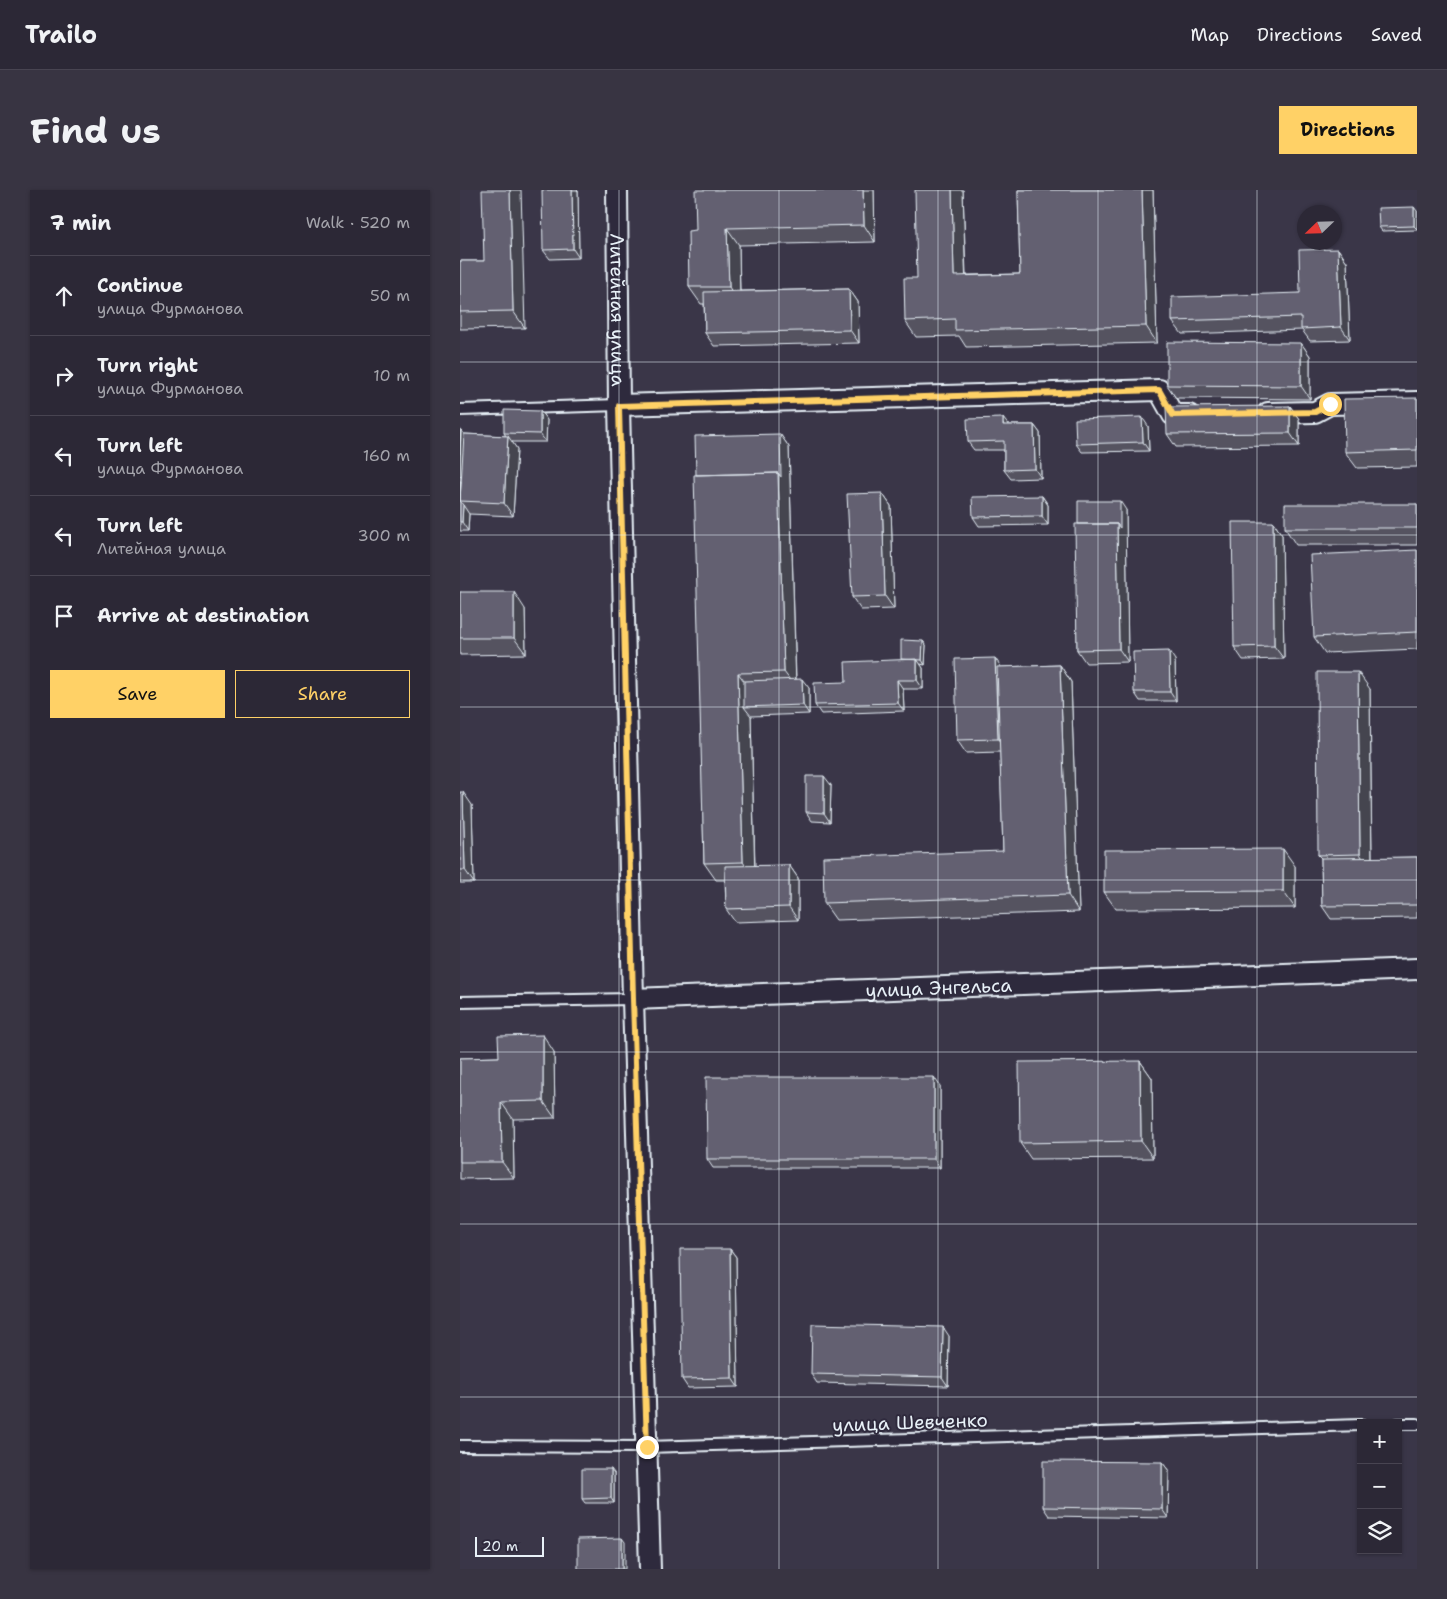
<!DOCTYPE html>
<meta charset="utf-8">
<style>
:root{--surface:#2c2836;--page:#383442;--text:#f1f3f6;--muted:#a6a6ad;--line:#484451;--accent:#ffd166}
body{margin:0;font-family:"Shantell Sans",sans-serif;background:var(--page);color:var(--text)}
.controls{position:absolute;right:15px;bottom:15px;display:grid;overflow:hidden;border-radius:0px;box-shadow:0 1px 4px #0004}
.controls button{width:45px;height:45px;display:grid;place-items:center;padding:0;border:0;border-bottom:1px solid var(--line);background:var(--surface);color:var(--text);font:25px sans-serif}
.compass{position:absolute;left:837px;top:15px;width:45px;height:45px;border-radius:50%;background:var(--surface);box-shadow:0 1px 4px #0004;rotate:247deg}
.scale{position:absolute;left:15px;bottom:12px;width:69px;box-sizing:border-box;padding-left:5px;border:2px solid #e8f1f8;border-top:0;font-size:14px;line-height:18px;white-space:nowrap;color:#e8f1f8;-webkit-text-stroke:4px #2f2a3d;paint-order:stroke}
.stop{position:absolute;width:15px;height:15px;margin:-11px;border:4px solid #ffd166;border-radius:50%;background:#fff}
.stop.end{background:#ffd166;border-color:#fff;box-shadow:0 1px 5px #0008}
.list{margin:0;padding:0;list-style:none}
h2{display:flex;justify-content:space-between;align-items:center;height:65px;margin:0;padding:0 20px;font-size:21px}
h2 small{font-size:16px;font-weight:400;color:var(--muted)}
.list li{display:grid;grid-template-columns:32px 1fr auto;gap:15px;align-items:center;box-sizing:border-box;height:80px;padding:0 20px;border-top:1px solid var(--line)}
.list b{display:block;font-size:19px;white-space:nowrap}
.list p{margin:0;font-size:16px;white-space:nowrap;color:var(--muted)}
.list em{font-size:16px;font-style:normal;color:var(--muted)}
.actions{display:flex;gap:10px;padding:15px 20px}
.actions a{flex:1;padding:11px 0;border:1px solid var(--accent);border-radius:0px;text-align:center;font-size:18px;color:var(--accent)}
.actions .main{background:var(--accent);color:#111}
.icon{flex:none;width:28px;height:28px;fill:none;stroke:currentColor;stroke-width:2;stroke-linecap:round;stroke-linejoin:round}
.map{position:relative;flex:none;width:957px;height:1379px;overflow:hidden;border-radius:0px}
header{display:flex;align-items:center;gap:30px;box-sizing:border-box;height:70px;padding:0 25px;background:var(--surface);border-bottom:1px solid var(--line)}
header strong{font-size:24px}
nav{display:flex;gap:28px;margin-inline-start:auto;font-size:18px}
.intro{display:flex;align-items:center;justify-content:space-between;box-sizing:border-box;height:120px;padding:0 30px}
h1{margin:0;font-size:35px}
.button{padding:12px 22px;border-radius:0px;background:var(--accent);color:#111;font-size:18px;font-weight:700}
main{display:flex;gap:30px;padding:0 30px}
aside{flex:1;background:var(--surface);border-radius:0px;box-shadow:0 1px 4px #0004}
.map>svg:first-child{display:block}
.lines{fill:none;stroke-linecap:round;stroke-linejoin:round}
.service-casing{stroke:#e8f1f8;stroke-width:14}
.minor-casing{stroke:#e8f1f8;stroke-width:24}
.service{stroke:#2f2a3d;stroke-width:10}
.minor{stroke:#2f2a3d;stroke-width:20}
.wall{fill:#555361;stroke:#e8f1f8}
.shaded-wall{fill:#45444f;stroke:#e8f1f8}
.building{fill:#636171;stroke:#e8f1f8}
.route{stroke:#ffd166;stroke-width:6}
.grid{fill:none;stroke:#e8f1f8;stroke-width:1;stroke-opacity:0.55}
.labels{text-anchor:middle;stroke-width:4;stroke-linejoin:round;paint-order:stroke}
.street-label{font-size:19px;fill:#e8f1f8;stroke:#2f2a3d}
</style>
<header>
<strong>Trailo</strong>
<nav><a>Map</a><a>Directions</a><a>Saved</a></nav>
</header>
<div class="intro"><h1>Find us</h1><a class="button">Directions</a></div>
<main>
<aside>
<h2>7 min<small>Walk · 520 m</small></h2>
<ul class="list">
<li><svg class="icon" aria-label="ahead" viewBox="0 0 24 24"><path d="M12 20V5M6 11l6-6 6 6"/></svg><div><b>Continue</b><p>улица Фурманова</p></div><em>50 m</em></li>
<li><svg class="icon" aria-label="right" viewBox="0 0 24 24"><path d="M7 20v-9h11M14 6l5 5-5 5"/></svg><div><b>Turn right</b><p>улица Фурманова</p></div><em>10 m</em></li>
<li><svg class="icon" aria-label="left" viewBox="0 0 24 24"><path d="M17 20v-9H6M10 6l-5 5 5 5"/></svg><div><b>Turn left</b><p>улица Фурманова</p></div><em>160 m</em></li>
<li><svg class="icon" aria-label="left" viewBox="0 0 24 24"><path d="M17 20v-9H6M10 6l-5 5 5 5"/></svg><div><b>Turn left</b><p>Литейная улица</p></div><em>300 m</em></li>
<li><svg class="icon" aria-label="arrive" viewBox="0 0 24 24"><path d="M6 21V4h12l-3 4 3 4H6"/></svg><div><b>Arrive at destination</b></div></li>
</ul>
<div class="actions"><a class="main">Save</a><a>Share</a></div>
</aside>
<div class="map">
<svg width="957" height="1379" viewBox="0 0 957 1379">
<rect width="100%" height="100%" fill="#3a3648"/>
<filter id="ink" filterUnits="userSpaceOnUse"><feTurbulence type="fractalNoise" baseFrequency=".02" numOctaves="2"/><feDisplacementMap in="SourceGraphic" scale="10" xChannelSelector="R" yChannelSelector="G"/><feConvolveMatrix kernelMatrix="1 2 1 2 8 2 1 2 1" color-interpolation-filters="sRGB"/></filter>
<g filter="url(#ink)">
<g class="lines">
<g class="service-casing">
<path id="service" d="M0,220L159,215
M0,812L173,809
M938,1234H957
M0,1256L187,1257L901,1235"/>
</g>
<g class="minor-casing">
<g id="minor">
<path id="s1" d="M157,0L159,215L173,809L190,1379"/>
<path d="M159,215L699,200L713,225H729"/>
<path d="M808,223L855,222L870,214L957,212"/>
<path id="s2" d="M173,809L957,779"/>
</g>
</g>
<use href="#service" class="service"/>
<use href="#minor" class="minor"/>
</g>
<path class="wall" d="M414,0L415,52L279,55L280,101L389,99L398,112L399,153L254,156L245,143L244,114H241L229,97L236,40Z
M503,0L506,85L560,84L558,0H693L697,153L506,157L499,146L456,147L445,131L457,88Z
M118,1L119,68L90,69L83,60Z
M957,21V40L922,41L919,37Z
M878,59L887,72L890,150L850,151L842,140L722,144L712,131L840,103Z
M0,71H24L65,138L0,139Z
M841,153L850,166V209L716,208L707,195Z
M957,208V277L897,278L885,262Z
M830,216L839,229V256L716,257L707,244Z
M80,221L87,230L86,252H52L57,259L53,326L9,324L8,341H0V240H1L4,244L46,246L44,243Z
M548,235H574L580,243L581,288L551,289L544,280V260H514L508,252Z
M688,236L689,261L622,262L616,254Z
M320,244L329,257L336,489L349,498V524L291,526L295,676L329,675L338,688V730L275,732L266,719L265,690H256L244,673L236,285Z
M422,303L431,316L434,419L401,420L392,407Z
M582,306L588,315V335L519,336L513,327Z
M957,314V355H836L825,338Z
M666,320L668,472L626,473L617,460L618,334Z
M813,332L822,345L824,469L783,470L774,457Z
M957,360V459L865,463L854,447Z
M0,402L65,419L66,464L0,465Z
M463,451L466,455L465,475L460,474L463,478V499H443L444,521L361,524L355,515L386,492L441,470Z
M715,470L716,511H680L674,502Z
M600,475L611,492L619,722L376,730L364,713L543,661L540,562L506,563L497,550L542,477Z
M910,499L912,668L957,667V728L871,729L862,716L861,668L858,665Z
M371,595L370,632L352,631L346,622Z
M0,602L12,615L14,693H0Z
M835,676V718L656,719L644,702Z
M94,862L95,928L53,929L54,988L0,989V868L39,867Z
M680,871L692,888L693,968L571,969L560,953Z
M480,896V978H253L247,969Z
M270,1059L276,1067L278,1197L228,1198L222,1189Z
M489,1146L488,1196L357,1193L351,1184Z
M702,1272L709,1281L708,1328L589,1326L583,1317Z
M154,1283V1313H125L122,1309Z"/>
<path class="shaded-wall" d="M50,0H61L65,138L53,121Z
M112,0H117L118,1L119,68L113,59Z
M403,0H414L415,52L404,35Z
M492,0H503L506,102L494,86Z
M682,0H693L697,153L686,136Z
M954,17L957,21V39L954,36Z
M267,38L279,55L280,114L269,97Z
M878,59L887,72L890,150L881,137Z
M389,99L398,112L399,153L390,140Z
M841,153L850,166V209L841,196Z
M830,216L839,229V256L830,243Z
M80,221L87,230L86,252L80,244Z
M682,227L688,236L689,261L683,252Z
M543,228L549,236L543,235Z
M574,235L580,243L581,288L575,279Z
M1,240L13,257L5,291L0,285Z
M320,244L329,257L336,498L324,482L318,283Z
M48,246L57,259L53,326L44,313Z
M422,303L431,316L434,419L425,406Z
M582,306L588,315V335L582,326Z
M660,311L666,320L668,472L659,459L657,334Z
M3,315L9,324L8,341L2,332Z
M813,332L822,345L824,469L814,456Z
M54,402L65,419L66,464L54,448Z
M463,451L466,455L465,475L462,470Z
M709,461L715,470L716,511L710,502Z
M535,468L544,481L547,562L538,549Z
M457,469L463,478V499L457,490Z
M600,475L611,492L619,722L608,705Z
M898,482L910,499L912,681L900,664Z
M278,483L290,499L284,517L291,526L295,689L283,672Z
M342,489L349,498V524L343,515Z
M437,490L443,499L444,521L438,513Z
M364,586L371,595L370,632L364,623Z
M3,602L12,615L14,693L5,680Z
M823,659L835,676V718L823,701Z
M329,675L338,688V730L329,717Z
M83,845L94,862L95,928L83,911Z
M680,871L692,888L693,968L681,951Z
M474,887L480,896V978L474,969Z
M41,912L53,929L54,988L42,972Z
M270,1059L276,1067L278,1197L272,1188Z
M483,1137L489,1146L488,1196L482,1187Z
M702,1272L709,1281L708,1328L702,1319Z
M151,1279L154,1283V1313L151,1308Z
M162,1348L165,1352V1379H162Z"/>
<path class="building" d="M22,0H50L53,121L0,122V71H24Z
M82,0H112L113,59L83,60Z
M235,0H403L404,35L267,38L269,97H229L228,41L236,40Z
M455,0H492L494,86L560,84L558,0H682L686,136L495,140V129L445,131L444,88H457Z
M954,17V36L919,37L918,18Z
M878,59L881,137L841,139V127L712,131V107L840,103L839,60Z
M389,99L390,140L245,143L244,102Z
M707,152L841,153V196L707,195Z
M957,208V260L885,262L884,209Z
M830,216V243L707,244L706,217Z
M44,220L80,221V244L44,243Z
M682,227L683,252L616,254L615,229Z
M543,228V235H574L575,279L544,280V251L508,252L507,229Z
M0,240H1L0,264Z
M4,244L48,246L44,313L0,311Z
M320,244L321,287L318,283L236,285L235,246Z
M318,283L324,482L278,483L283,672L244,673L234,285Z
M0,291H1L0,311L3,315L2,332H0Z
M422,303L425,406L392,407L387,304Z
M582,306V326L513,327L512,307Z
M618,311H660V338L657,334H618Z
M825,314H957V338H825Z
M772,332H813L814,456L774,457Z
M615,334H657L659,459L617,460Z
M957,360V442L854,447L850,365Z
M0,402H54V448H0Z
M441,450L463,451L462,470L441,469Z
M709,461L710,502H674L673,462Z
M535,468L538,549L497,550L495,469Z
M457,469V490H437L438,513L355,515L354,493L386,492L385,472Z
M600,475L608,705L364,713L363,667L543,661L537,477Z
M857,482H898L900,664L858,665Z
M342,489L343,515L284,517V491Z
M346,586H364V623L346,622Z
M0,602H3L5,680H0Z
M823,659V701L644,702V660Z
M957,667V715L862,716L861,668Z
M329,675V717L266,719L265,676Z
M83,845V911L41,912L42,972H0V868L39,867L38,846Z
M680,871L681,951L560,953L559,872Z
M246,887H474V969H247Z
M220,1059H270L272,1188L222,1189Z
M352,1134L483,1137L482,1187L351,1184Z
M583,1271L702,1272V1319L583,1317Z
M122,1279H151V1308L122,1309Z
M162,1348V1379H118V1349Z"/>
</g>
<g class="lines" filter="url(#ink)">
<path class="route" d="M187,1257L173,809L159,216L699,200L713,225L855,222L870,214"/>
</g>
<path class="grid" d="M159,0V1379M319,0V1379M478,0V1379M638,0V1379M797,0V1379M0,172H957M0,345H957M0,517H957M0,690H957M0,862H957M0,1034H957M0,1207H957"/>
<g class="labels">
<g class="street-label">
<text dy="7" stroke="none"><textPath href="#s1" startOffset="120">Литейная улица</textPath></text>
<text dy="7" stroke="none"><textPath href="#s2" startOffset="306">улица Энгельса</textPath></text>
<text transform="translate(450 1232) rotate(-2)" y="7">улица Шевченко</text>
</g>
</g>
</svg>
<div class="controls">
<button>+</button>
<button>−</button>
<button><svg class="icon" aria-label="layers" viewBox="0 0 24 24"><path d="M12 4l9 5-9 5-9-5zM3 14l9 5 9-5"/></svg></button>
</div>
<svg class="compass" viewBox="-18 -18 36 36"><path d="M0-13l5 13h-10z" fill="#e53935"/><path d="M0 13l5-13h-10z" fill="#a6a6ad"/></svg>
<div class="scale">20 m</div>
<div class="stop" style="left:870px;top:214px"></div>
<div class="stop end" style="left:187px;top:1257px"></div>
</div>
</main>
